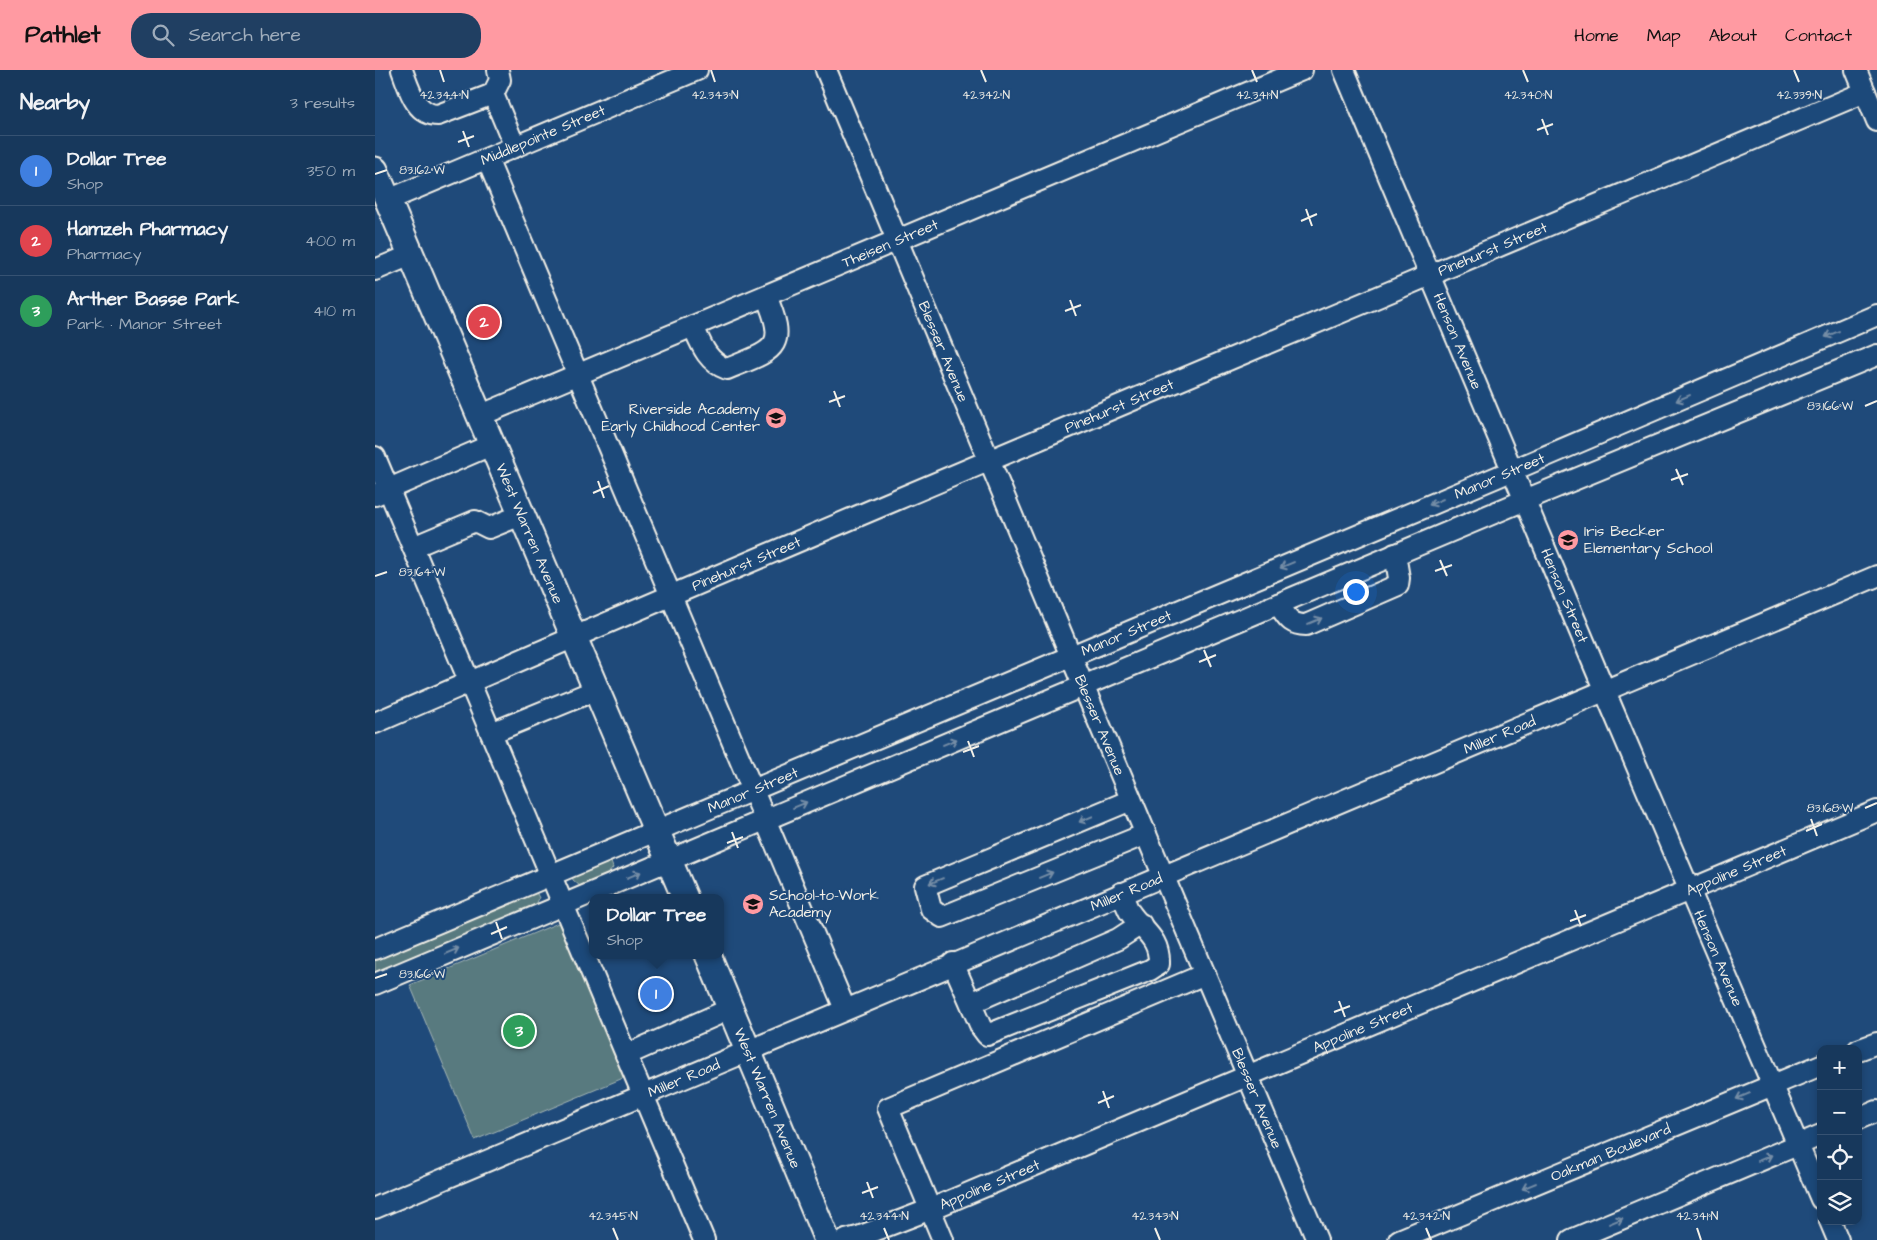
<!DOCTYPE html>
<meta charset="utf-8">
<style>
:root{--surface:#17385c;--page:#203f62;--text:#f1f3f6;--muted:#9eacbb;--line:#365272;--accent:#ff9aa2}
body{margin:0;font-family:"Architects Daughter",sans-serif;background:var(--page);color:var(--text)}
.controls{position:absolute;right:15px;bottom:15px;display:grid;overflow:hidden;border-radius:10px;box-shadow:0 2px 8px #0003}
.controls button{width:45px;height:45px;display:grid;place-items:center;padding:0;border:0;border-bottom:1px solid var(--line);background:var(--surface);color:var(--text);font:25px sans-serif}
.you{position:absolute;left:980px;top:521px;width:18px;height:18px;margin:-12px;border:4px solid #fff;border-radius:50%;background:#1a73e8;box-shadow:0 0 0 8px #1a73e833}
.badge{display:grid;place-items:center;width:32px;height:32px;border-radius:50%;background:var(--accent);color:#fff;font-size:16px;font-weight:700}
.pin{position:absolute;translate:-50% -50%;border:2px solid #fff;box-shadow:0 1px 5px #0006}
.popup{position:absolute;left:214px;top:824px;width:135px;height:65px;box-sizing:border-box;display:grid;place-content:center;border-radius:10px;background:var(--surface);filter:drop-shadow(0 1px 4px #0005);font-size:16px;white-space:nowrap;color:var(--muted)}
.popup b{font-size:19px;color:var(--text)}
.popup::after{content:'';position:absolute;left:50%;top:100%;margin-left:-10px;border:10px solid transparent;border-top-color:var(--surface)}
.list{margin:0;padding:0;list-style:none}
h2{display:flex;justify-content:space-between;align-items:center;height:65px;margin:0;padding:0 20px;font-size:21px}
h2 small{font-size:16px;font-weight:400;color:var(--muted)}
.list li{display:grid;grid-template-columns:32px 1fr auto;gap:15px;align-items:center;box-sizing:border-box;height:70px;padding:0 20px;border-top:1px solid var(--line)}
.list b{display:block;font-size:19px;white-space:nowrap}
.list p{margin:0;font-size:16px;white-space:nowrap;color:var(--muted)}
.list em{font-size:16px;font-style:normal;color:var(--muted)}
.icon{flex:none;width:28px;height:28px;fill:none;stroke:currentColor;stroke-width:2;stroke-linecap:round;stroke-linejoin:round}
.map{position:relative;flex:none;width:1502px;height:1170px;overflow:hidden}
header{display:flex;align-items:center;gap:30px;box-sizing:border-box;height:70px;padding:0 25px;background:var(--accent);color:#111}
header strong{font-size:24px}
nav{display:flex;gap:28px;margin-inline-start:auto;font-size:18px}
.search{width:350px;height:45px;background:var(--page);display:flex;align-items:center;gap:12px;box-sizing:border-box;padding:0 18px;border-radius:20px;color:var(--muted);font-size:19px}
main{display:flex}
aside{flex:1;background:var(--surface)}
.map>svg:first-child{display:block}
.green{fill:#597a7f;stroke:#a6b6b4}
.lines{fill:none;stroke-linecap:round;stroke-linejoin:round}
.minor-casing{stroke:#f4f1e8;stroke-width:24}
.major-casing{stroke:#f4f1e8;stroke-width:29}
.minor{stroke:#1f4a7a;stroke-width:20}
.major{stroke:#1f4a7a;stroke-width:25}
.oneway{stroke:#748da6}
.ticks{fill:none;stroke:#f4f1e8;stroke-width:2}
.labels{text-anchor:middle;stroke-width:4;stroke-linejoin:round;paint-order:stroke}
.street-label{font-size:15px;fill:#f4f1e8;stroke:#1f4a7a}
.poi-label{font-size:15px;fill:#f4f1e8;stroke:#1f4a7a;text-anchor:start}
.ticks-label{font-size:12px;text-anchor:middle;fill:#f4f1e8;stroke:#1f4a7a;stroke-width:4;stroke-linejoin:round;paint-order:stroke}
</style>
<header>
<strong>Pathlet</strong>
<div class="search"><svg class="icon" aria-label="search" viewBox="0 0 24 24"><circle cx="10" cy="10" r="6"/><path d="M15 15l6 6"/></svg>Search here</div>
<nav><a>Home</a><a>Map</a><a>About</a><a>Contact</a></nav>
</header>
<main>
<aside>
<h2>Nearby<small>3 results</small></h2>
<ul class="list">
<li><span class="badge" style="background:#3f7fe0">1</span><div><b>Dollar Tree</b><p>Shop</p></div><em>350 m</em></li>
<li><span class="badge" style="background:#e0444e">2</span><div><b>Hamzeh Pharmacy</b><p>Pharmacy</p></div><em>400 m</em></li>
<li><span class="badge" style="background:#2e9e5b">3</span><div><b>Arther Basse Park</b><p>Park · Manor Street</p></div><em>410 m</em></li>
</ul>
</aside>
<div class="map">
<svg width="1502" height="1170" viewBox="0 0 1502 1170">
<rect width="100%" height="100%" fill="#1f4a7a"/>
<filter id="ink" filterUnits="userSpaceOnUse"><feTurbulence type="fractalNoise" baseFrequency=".02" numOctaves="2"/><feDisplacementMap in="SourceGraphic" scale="10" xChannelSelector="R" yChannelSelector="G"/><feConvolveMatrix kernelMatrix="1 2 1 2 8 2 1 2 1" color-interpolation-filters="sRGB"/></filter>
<g filter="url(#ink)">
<path class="green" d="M235,789L238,798L232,805L205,816L198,810L197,806Z
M161,822L164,828L162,833L158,837L0,903V884Z
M188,851L253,1006L100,1070L35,915Z"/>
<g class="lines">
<g class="minor-casing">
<g id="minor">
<path d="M27,0C34,18 40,45 63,45L118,24L140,77"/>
<path id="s1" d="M451,0L708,615L942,1170"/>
<path id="s2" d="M969,0L1237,638L1446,1129"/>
<path d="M1481,0L1502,51"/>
<path d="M118,24L125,10L123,0"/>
<path d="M112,89L470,939"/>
<path id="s3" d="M13,130L322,0"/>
<path d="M0,200L36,185"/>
<path d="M318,256C326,274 332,292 352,299C399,280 414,279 391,226"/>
<path id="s4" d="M104,346L927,0"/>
<path d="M0,387L329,1170"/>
<path d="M0,425L116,375"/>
<path d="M38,477L100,451L114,458L146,445"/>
<path d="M903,534C912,546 914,555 931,555L1023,515L1024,508L1020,484"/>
<path id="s5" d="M0,653C495,438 993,232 1490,22"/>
<path d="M116,663L221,620"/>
<path d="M756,730L550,816L556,839L567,847L771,764"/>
<path id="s6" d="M0,879L1122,407L1502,245"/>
<path d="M578,893L606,957L612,965L775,900L784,894C785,867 767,861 754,841C751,835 749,829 746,823"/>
<path d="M0,914L1150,430L1502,285"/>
<path d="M596,933L743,869L766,854"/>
<path d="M1483,980L1502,973"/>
<path d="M251,985L355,939"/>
<path d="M1483,1049L1502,1041"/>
<path id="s7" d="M0,1138L1502,506"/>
<path d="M1455,1151L1463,1170"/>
<path id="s8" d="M471,1170L483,1167L556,1139L1502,741"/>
<path d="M568,1170L513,1038L830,904"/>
<path id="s9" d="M1024,1170L1446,995"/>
<path d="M1196,1170L1446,1065"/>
</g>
</g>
<g class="major-casing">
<g id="major">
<path id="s10" d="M0,100L310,828"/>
<path id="s11" d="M333,885L452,1170"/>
</g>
</g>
<use href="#minor" class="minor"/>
<use href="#major" class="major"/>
</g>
<defs><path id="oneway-shaft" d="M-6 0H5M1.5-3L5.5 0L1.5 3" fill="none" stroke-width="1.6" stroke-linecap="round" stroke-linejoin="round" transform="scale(1.25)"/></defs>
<g class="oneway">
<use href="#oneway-shaft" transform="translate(1457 264) rotate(157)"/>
<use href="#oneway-shaft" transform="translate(1308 328) rotate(157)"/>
<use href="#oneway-shaft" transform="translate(1061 432) rotate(157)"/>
<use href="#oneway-shaft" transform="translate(912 495) rotate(157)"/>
<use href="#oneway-shaft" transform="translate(940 551) rotate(-23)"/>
<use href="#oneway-shaft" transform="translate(575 672) rotate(-23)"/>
<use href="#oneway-shaft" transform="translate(425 735) rotate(-23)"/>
<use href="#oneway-shaft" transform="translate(711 749) rotate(157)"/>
<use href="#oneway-shaft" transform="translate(259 805) rotate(-23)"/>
<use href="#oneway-shaft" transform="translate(671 805) rotate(-22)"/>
<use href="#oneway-shaft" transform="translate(561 811) rotate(158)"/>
<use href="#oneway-shaft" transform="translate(77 881) rotate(-23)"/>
<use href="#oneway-shaft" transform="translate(1368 1026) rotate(157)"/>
<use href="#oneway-shaft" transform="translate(1390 1088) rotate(-23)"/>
<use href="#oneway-shaft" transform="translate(1154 1116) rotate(157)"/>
<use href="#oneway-shaft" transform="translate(1241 1151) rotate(-23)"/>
</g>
</g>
<path class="ticks" d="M65,0L69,12M336,0L340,12M606,0L611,12M877,0L882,12M1148,0L1153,12M1419,0L1424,12M1167,49L1173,65M1162,60L1178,54M88,61L94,77M83,72L99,66M0,104L12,100M931,139L937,156M926,151L942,144M695,230L701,246M690,241L706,235M459,321L465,337M454,332L470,326M1490,336L1502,331M1301,399L1308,415M1296,410L1313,404M223,411L229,428M218,423L234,416M1065,490L1072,506M1060,501L1077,495M0,506L12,502M829,580L836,597M824,592L841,585M593,671L599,687M588,682L604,676M1490,738L1502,733M1436,749L1442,766M1431,761L1447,754M357,762L363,778M352,773L368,767M1200,840L1206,856M1195,851L1211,845M121,852L127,869M116,864L132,857M0,908L12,904M964,931L970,947M959,942L975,936M728,1021L734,1038M723,1033L739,1026M492,1112L498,1128M487,1123L503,1117M238,1158L243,1170M509,1158L514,1170M780,1158L785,1170M1051,1158L1056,1170M1322,1158L1326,1170"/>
<defs>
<g id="school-disc" transform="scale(1.125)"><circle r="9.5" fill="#ff9aa2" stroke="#1f4a7a"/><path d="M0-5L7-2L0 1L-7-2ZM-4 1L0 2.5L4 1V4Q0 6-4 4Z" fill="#111"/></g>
</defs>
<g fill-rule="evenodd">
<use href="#school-disc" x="401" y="348"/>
<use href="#school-disc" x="1193" y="470"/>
<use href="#school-disc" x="378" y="834"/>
</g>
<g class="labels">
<g class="street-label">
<text dy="5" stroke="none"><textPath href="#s3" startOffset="168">Middlepointe Street</textPath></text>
<text dy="5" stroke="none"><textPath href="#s4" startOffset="446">Theisen Street</textPath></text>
<text dy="5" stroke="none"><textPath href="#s5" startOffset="1214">Pinehurst Street</textPath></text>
<text dy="5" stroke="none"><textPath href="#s2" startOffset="294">Henson Avenue</textPath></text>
<text dy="5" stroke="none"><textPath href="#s1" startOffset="305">Blesser Avenue</textPath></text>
<text dy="5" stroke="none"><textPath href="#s5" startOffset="809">Pinehurst Street</textPath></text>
<text dy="5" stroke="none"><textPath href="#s6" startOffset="1220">Manor Street</textPath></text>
<text dy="5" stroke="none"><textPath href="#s10" startOffset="395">West Warren Avenue</textPath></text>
<text dy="5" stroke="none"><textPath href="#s5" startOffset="404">Pinehurst Street</textPath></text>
<text dy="5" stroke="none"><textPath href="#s2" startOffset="570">Henson Street</textPath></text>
<text dy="5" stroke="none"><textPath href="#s6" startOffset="815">Manor Street</textPath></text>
<text dy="5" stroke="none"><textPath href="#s1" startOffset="710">Blesser Avenue</textPath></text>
<text dy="5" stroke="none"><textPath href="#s7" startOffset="1220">Miller Road</textPath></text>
<text dy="5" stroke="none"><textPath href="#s6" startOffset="410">Manor Street</textPath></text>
<text dy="5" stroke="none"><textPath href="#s8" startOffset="964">Appoline Street</textPath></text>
<text dy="5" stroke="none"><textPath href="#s7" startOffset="815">Miller Road</textPath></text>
<text dy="5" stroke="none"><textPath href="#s2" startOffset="964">Henson Avenue</textPath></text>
<text dy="5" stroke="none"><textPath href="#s8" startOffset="559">Appoline Street</textPath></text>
<text dy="5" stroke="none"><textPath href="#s7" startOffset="335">Miller Road</textPath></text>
<text dy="5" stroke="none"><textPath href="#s11" startOffset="155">West Warren Avenue</textPath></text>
<text dy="5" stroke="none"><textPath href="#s1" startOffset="1115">Blesser Avenue</textPath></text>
<text dy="5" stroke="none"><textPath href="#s9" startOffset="229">Oakman Boulevard</textPath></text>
<text dy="5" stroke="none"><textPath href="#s8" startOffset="154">Appoline Street</textPath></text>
</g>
<g class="poi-label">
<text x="385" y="344" text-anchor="end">Riverside Academy<tspan x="385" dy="17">Early Childhood Center</tspan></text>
<text x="1209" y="466">Iris Becker<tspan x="1209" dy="17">Elementary School</tspan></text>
<text x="394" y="830">School-to-Work<tspan x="394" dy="17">Academy</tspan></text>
</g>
</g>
<g class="ticks-label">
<text x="69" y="29">42.344°N</text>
<text x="340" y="29">42.343°N</text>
<text x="611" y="29">42.342°N</text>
<text x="882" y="29">42.341°N</text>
<text x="1153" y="29">42.340°N</text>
<text x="1424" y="29">42.339°N</text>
<text x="47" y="104">83.162°W</text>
<text x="1455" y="340">83.166°W</text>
<text x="47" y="506">83.164°W</text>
<text x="1455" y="742">83.168°W</text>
<text x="47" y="908">83.166°W</text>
<text x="238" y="1150">42.345°N</text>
<text x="509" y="1150">42.344°N</text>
<text x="780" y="1150">42.343°N</text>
<text x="1051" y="1150">42.342°N</text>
<text x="1322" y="1150">42.341°N</text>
</g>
</svg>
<div class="controls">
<button>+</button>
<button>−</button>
<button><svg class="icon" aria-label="locate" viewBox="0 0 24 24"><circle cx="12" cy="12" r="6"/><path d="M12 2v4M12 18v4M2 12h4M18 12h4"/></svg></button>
<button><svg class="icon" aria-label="layers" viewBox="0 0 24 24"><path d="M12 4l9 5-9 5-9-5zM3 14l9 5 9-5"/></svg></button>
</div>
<div class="you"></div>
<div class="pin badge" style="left:281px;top:924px;background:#3f7fe0">1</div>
<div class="popup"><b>Dollar Tree</b>Shop</div>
<div class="pin badge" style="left:109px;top:252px;background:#e0444e">2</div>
<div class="pin badge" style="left:144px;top:961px;background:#2e9e5b">3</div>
</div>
</main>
